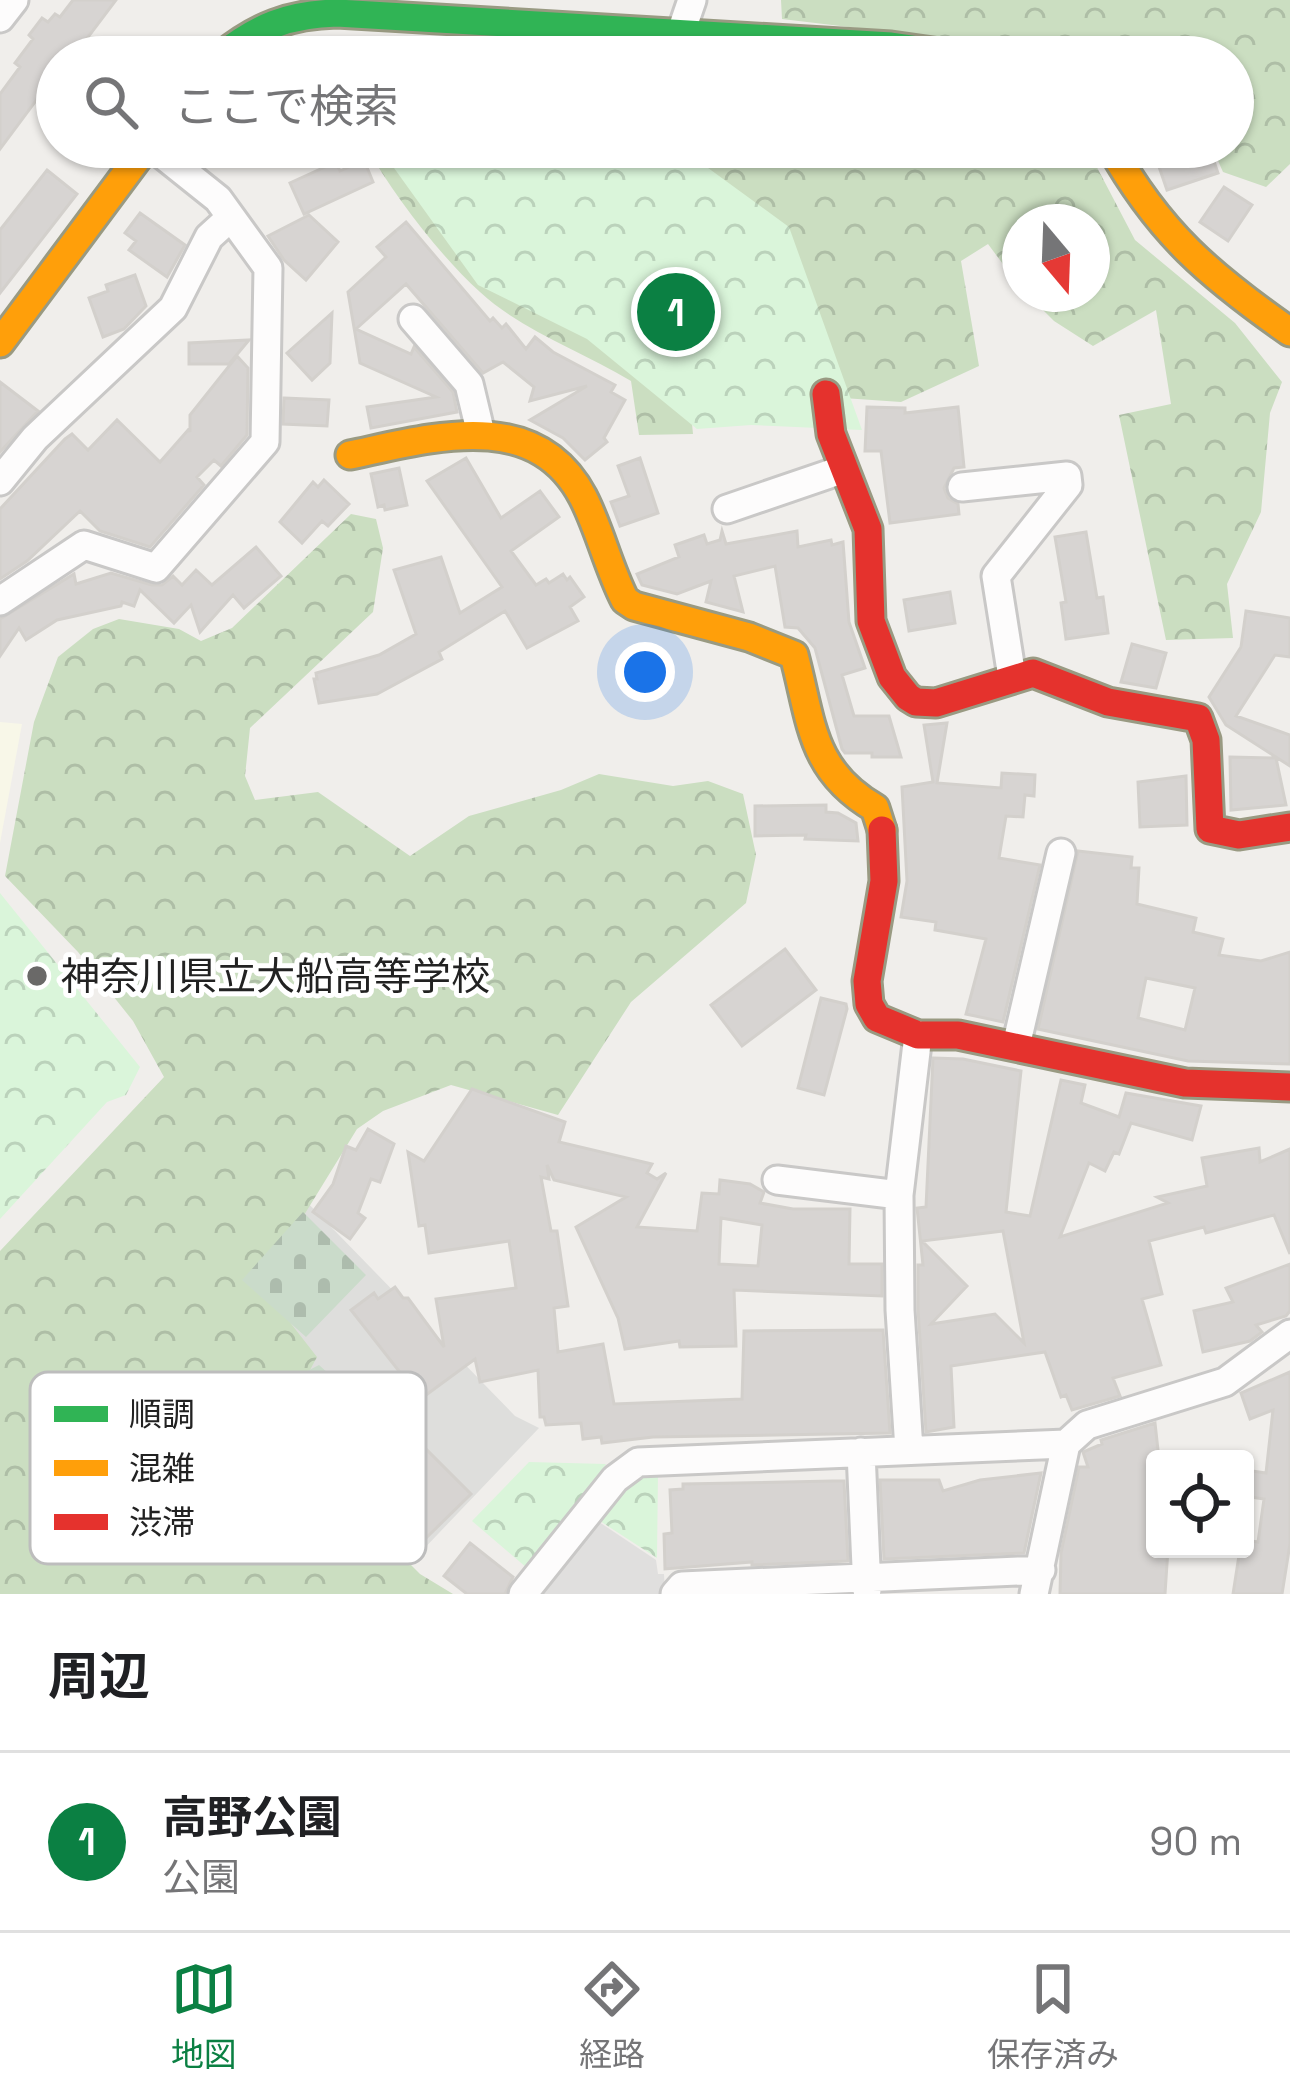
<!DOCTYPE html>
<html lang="ja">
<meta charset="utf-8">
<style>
:root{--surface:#fff;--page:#f6f6f6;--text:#202124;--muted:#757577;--line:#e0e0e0;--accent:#0b8043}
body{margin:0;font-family:"Space Grotesk","Noto Sans JP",sans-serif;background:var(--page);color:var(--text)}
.controls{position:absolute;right:36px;bottom:36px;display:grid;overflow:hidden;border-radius:12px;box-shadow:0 3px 9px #0004}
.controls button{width:108px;height:108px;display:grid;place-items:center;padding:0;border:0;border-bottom:3px solid var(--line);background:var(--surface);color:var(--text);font:60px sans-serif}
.compass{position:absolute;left:1002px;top:204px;width:108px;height:108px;border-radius:50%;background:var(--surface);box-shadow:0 3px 9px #0004;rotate:161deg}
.you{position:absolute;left:645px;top:672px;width:42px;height:42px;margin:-30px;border:9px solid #fff;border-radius:50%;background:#1a73e8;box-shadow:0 0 0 18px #1a73e833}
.badge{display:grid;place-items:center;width:78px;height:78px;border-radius:50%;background:var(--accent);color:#fff;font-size:39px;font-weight:700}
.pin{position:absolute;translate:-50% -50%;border:6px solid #fff;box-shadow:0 3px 12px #0006}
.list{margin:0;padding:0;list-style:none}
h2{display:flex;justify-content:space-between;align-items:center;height:156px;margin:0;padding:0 48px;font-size:51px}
h2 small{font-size:39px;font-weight:400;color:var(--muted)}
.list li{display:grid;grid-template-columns:78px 1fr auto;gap:36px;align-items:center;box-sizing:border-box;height:180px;padding:0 48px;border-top:3px solid var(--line)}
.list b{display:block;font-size:45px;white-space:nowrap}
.list p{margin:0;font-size:39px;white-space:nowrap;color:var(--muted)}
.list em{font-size:39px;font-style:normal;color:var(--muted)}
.icon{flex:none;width:66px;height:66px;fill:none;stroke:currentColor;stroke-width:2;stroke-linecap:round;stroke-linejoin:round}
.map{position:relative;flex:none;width:1290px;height:1594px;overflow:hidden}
.search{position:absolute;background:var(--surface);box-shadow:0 3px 9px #0004;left:36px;right:36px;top:36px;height:132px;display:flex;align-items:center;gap:30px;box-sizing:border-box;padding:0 42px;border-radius:66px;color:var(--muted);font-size:45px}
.sheet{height:336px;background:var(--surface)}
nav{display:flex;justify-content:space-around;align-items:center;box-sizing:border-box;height:168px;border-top:3px solid var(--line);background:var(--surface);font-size:33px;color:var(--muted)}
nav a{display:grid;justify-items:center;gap:6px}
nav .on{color:var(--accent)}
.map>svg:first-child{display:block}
.education{fill:#f8f7e8}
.religious{fill:#dededc}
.forest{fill:url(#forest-crowns)}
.cemetery{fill:url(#cemetery-stones)}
.park{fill:url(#park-crowns)}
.parking{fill:#e0dfde}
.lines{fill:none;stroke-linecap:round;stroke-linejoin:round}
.stream{stroke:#bfdbe3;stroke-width:8}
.building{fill:#d7d4d2;stroke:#d3d0cc;stroke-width:3;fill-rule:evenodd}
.street-casing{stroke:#c9c8c7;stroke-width:33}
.fast-casing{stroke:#999a82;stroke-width:33}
.slow-casing{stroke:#999a82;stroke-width:33}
.jam-casing{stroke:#999a82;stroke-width:33}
.street{stroke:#fdfcfc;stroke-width:27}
.fast{stroke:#30b455;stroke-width:27}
.slow{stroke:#ff9f0a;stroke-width:27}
.jam{stroke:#e5322d;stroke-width:27}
.poi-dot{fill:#6a6968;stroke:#fff;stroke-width:4.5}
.labels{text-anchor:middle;stroke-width:10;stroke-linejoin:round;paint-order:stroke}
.poi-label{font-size:39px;fill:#222;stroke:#fff;text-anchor:start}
.key{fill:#fff;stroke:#bdbdbd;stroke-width:3}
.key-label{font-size:33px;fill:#222}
</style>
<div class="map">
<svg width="1290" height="1594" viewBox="0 0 1290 1594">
<defs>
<pattern id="forest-crowns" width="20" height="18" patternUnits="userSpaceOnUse" patternTransform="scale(3)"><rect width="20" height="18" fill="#cbdec1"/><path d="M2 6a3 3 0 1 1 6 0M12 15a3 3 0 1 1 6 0" fill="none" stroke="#aebea6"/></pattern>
<pattern id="cemetery-stones" width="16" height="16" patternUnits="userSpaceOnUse" patternTransform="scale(3)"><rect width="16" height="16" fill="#cadbca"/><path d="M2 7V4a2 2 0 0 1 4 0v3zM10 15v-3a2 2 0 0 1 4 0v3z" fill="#adbcad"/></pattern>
<pattern id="park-crowns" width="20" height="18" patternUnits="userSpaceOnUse" patternTransform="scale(3)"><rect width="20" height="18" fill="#daf5da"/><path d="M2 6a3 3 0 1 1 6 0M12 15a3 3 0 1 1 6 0" fill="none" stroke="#bbd2bb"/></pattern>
</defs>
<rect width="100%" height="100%" fill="#f0eeeb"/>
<path class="education" d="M0,722L22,724L0,843Z"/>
<path class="religious" d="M302,1197L515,1416L539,1428L418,1555L351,1495L295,1518L147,1523L97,1506L220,1282Z"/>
<path class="forest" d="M781,0H1290V164L1266,187L1223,172L1212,147H1233V57H935L932,37L782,19Z
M366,147H725L830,165L834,147H1108L1090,154L1135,240L1235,323L1282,382L1270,413L1261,512L1227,584L1233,638L1166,640L1119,415L1171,404L1156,310L1093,346L1054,321L1027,294H1092V222H1020V287L988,244L961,261L979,366L901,402L843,398L687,372L693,434L639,435L631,381C582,351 522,331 480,292C439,255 394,195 366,147Z
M351,514L376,519L383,548L373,612L250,728L245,776L255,800L318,792L410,856L469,816L561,790L599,774L673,786L708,781L743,794L756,855L746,903L631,1002L558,1115L451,1085L383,1111L357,1129L261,1285L317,1357L303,1383L124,1452L114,1500L147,1519L246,1487L295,1513L354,1487L360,1496L363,1511L403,1557L420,1574L453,1594H0V1251L164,1077L133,1021L78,952L5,876L34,722L58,657L93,629L119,619L179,629L201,641L232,628Z"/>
<path class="cemetery" d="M303,1212L366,1275L306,1337L242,1280Z
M319,1365L359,1401L334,1428L351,1484L293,1508L240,1485L142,1516L116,1493L104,1410L158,1424L260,1395Z"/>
<path class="park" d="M526,147L682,149L789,227L862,430L751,425L697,429L587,339L478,285L384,154L487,157Z
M0,893L140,1067L126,1095L107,1102L0,1219Z
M529,1462L606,1464L527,1568L472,1521Z
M637,1473H658L657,1558L600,1521Z"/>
<path class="parking" d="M599,1522L656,1560L658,1574H664L665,1594H540Z"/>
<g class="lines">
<path class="stream" d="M493,57L495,31"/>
</g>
<path class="building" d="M73,0H116L73,57H57V78L48,89L46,87L0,149V94L20,67L15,63L33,39L29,35L42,18L48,22L55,14L60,17Z
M1190,147H1209L1218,173L1167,190L1156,158Z
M364,160L373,182L304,214L290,183L336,162L340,171Z
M47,170L77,194L0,293V230Z
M1224,187L1252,205L1228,241L1200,222Z
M140,213L185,245L167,277L129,250L136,241L125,233Z
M309,215L338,242L306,280L284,260L268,236Z
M406,222L490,321L493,318L502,328L506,324L526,349L535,337L553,352L615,385L611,392L625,400L604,438L607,442L585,460L563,438L530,420L587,386L530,401L534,387L503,362L483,373L406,284L356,329L411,354L414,347L453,392L457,412L371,428L367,407L436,397L360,363L348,292L386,257L377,247Z
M135,275L146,306L124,329L103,337L89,298L108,291L106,285Z
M332,313L330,363L312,380L287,353Z
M249,340L229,364H189V343Z
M237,356L248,368L247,435L221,466L214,460L197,477L204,485L150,547L100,531L80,511L27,561L0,579V509L65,439L72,434L88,450L117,420L160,462L189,429L190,432V415Z
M0,382L38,411L0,452Z
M284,398L329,400L327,426L283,424Z
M867,407L905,408V413L958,407L964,467L954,468L944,488L948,498L958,504L959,514L890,523L881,451H865Z
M466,458L501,518L540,491L559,517L511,551L536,585L546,579L549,583L563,574L567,580L570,577L584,597L570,607L578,621L527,648L505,611L439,652L442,659L377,694L319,703L314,679H317L316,673L379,655L416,634L394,570L441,557L460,613L502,587L427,481Z
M640,458L658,513L620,526L611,502L629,496L618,466Z
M399,468L407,505L385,510L384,505L378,507L371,474Z
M324,480L349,504L328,526L322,521L302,543L280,522L313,482L318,487Z
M722,531L726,544L797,531L798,547L831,540L832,545L843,542L849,622L865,668L842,675L854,716H889L901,757H872V753H845L842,749L815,648L798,628L785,627L775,566L734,576L743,612L706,602L711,581L677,594L642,585L637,574L679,557L675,545L704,535L707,544L720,540Z
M1086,532L1097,598L1103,597L1108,633L1066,639L1061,603L1066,602L1055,537Z
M256,547L281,576L244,608L233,595L200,632L191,605L174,623L140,590L134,606L122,602L121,606L57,620L26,640L19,628L0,656V619L74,574L76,584L111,573L152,585H162L173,576L182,585L196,570L212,585Z
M950,592L955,623L909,631L904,600Z
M1246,611L1290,618V657L1275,655L1236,716L1290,735V766L1226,725L1209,697L1241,647Z
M1132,644L1166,653L1156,688L1121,682Z
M947,723L937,783L1001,788L1002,773L1035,775L1034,796L1025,795L1023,817L1006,816L999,858L1040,865L1003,1022L966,1014L986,939L935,930L936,922L901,917L907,881L902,787L933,782L924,725Z
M1230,757L1276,758L1286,805L1231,810Z
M1186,776L1187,825L1140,827L1138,782Z
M826,805V812L838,813L856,823L858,841L805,839L806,835L755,836V806Z
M1078,851L1132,857L1131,868H1139L1137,904L1196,918L1193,932L1223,939L1219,955L1261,961L1290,952V1064L1188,1061L1038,1029ZM1146,978L1195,988L1185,1030L1138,1018Z
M785,949L816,990L742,1046L711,1005Z
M821,998L846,1004L847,1009L824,1095L798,1088Z
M933,1058L963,1059L1021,1071L1006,1212L1030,1216L1061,1080L1085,1085L1081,1103L1119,1117L1126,1093L1201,1106L1192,1140L1131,1123L1119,1154L1114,1152L1105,1171L1089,1163L1060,1237L1168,1203L1157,1197L1207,1186L1202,1158L1259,1148L1260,1162L1290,1149V1254L1274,1215L1206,1233L1204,1227L1149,1241L1162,1294L1142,1299L1161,1365L1113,1378L1120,1396L1072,1410L1066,1395L1061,1397L1045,1352L951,1366L954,1427L926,1432L918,1309V1265H923L917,1208L926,1207ZM1003,1231L1024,1343L995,1314L931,1324L967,1286L922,1241Z
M472,1089L565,1122L559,1142L652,1164L647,1173L657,1179L666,1173L637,1227L697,1231L702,1193L719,1194L720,1180L750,1184L764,1192L760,1203L793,1209H850L849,1264H882V1296L734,1290L736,1346L680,1347L679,1341L625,1349L618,1318L576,1227L626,1197L554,1180L547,1165L549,1179L541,1177L551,1231H557L568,1306L554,1308L558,1352L603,1344L614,1404L742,1399L744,1331L883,1330L890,1433L653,1437L602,1443L601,1437L583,1439L581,1423L546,1425L544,1417H540L538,1370L480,1382L475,1359L411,1406L425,1421L411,1434L471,1494L424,1540L375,1491L387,1479L349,1432L376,1405L370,1398L399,1371L351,1310L374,1293L378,1299L395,1287L403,1298H408L444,1347L436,1299L516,1288L509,1241L429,1253L425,1225L419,1226L408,1152L424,1161ZM721,1218L762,1225L758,1266L719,1264Z
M368,1129L394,1144L380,1182L371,1179L358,1213L365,1218L350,1239L313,1212L333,1184L346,1146L356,1150Z
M1290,1264V1311L1286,1316L1256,1325L1262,1332L1250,1341L1203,1352L1194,1311L1233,1302L1226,1288Z
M1290,1372V1544L1282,1594H1233L1240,1549H1245V1540L1258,1542L1264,1499L1250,1497L1252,1471L1266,1473L1273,1410L1250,1419L1241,1393Z
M1155,1423L1159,1459H1155V1549H1168L1165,1594H1060L1061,1553L1079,1467H1088L1083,1452L1102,1444L1101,1440Z
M1041,1473L1024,1553L884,1559L880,1480H939L943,1491L980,1480Z
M833,1481H844L848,1561L752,1565V1562L665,1569L664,1534L672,1533L670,1490L683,1489V1484Z
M470,1543L513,1577L505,1594H467L444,1576Z"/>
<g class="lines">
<g class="street-casing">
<path id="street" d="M0,18L14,0
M678,57L680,35L692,0
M413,319L469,384L480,430
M0,481L35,438L173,308L209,237L231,217
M962,487L1067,476L1068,485L996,576L1012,677
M727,509L844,469
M0,601L84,545L156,568L265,442L268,268L218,199L153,147
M1016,1046L1061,853
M777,1180L899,1195
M909,1450L900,1310L899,1195L918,1035
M861,1452L867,1590
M523,1594L615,1479L638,1462L1066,1444
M675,1594L682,1586L1041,1570
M1034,1594L1066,1444L1087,1425L1225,1382L1290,1334"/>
</g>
<g class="fast-casing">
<path id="fast" d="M220,57C257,27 289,14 337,13L891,46L968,57"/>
</g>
<g class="slow-casing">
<path id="slow" d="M1111,147C1159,233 1210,276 1290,332
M0,343L146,147
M350,455C431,438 535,406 583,497C600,530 608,567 625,600L634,606L749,637L794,655C812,722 810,770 875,808L882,830"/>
</g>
<g class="jam-casing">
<path id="jam" d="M826,394L831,434L868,529L871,621L892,677L908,697L916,702L936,703L1033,673L1108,702L1198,718L1206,740L1210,829L1239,835L1290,827
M882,830L884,881L867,981L869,1004L877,1018L918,1035H958L1185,1083L1290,1087"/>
</g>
<use href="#street" class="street"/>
<use href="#fast" class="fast"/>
<use href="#slow" class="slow"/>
<use href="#jam" class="jam"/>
</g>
<circle class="poi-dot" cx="37" cy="976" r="12"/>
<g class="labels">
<g class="poi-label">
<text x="61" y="990">神奈川県立大船高等学校</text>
</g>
</g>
<rect x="30" y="1372" width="396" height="192" rx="18" class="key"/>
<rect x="54" y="1406" width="54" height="16" fill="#30b455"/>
<rect x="54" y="1460" width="54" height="16" fill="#ff9f0a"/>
<rect x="54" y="1514" width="54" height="16" fill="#e5322d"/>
<g class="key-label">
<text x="129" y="1426">順調</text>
<text x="129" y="1480">混雑</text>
<text x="129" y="1534">渋滞</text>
</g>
</svg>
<div class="controls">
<button><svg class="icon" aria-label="locate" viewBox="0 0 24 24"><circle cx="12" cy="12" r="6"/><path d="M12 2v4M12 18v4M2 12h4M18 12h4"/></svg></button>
</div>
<svg class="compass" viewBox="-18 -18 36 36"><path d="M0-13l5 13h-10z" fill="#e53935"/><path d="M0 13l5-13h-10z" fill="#757577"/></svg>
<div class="you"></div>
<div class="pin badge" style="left:676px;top:312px">1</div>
<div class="search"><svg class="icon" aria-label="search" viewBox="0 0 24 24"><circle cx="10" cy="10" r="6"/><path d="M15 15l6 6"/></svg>ここで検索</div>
</div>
<section class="sheet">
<h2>周辺<small></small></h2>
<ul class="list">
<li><span class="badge">1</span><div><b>高野公園</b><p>公園</p></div><em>90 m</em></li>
</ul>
</section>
<nav>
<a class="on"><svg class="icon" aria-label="map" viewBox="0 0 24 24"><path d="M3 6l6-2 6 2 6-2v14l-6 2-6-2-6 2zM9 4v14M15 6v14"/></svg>地図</a>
<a><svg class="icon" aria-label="directions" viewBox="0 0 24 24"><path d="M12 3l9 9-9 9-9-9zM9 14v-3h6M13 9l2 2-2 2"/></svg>経路</a>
<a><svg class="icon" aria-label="saved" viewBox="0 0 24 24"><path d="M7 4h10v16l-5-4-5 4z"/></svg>保存済み</a>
</nav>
